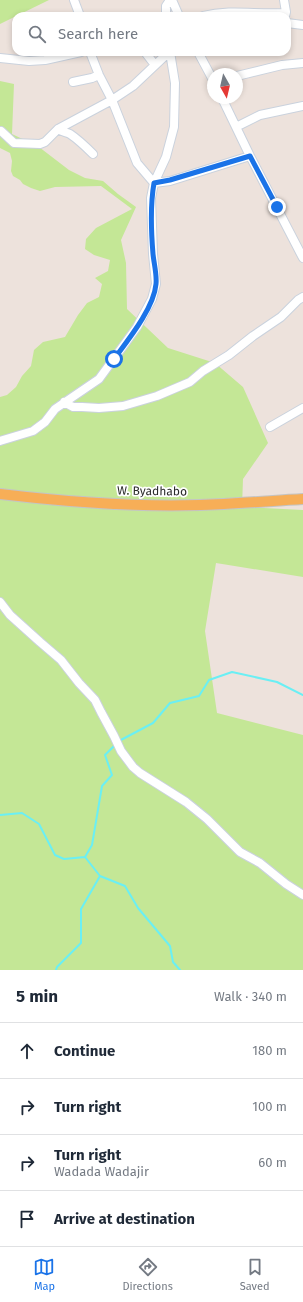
<!DOCTYPE html>
<meta charset="utf-8">
<style>
:root{--surface:#fff;--page:#f6f6f7;--text:#1f2937;--muted:#747a83;--line:#e0e1e3;--accent:#1a73e8}
body{margin:0;font-family:"Fira Sans",sans-serif;background:var(--page);color:var(--text)}
.compass{position:absolute;left:207px;top:68px;width:36px;height:36px;border-radius:50%;background:var(--surface);box-shadow:0 2px 6px #0003;rotate:172deg}
.stop{position:absolute;width:12px;height:12px;margin:-9px;border:3px solid #1a73e8;border-radius:50%;background:#fff}
.stop.end{background:#1a73e8;border-color:#fff;box-shadow:0 1px 4px #0008}
.list{margin:0;padding:0;list-style:none}
h2{display:flex;justify-content:space-between;align-items:center;height:52px;margin:0;padding:0 16px;font-size:17px}
h2 small{font-size:13px;font-weight:400;color:var(--muted)}
.list li{display:grid;grid-template-columns:26px 1fr auto;gap:12px;align-items:center;box-sizing:border-box;height:56px;padding:0 16px;border-top:1px solid var(--line)}
.list b{display:block;font-size:15px;white-space:nowrap}
.list p{margin:0;font-size:13px;white-space:nowrap;color:var(--muted)}
.list em{font-size:13px;font-style:normal;color:var(--muted)}
.icon{flex:none;width:22px;height:22px;fill:none;stroke:currentColor;stroke-width:2;stroke-linecap:round;stroke-linejoin:round}
.map{position:relative;flex:none;width:303px;height:970px;overflow:hidden}
.search{position:absolute;background:var(--surface);box-shadow:0 2px 6px #0003;left:12px;right:12px;top:12px;height:44px;display:flex;align-items:center;gap:10px;box-sizing:border-box;padding:0 14px;border-radius:12px;color:var(--muted);font-size:15px}
.sheet{height:276px;background:var(--surface)}
nav{display:flex;justify-content:space-around;align-items:center;box-sizing:border-box;height:56px;border-top:1px solid var(--line);background:var(--surface);font-size:11px;color:var(--muted)}
nav a{display:grid;justify-items:center;gap:2px}
nav .on{color:var(--accent)}
.map>svg:first-child{display:block}
.green{fill:#c4e796}
.lines{fill:none;stroke-linecap:round;stroke-linejoin:round}
.stream{stroke:#6aeff4;stroke-width:2}
.minor-casing{stroke:#cad2dd;stroke-width:10}
.major-casing{stroke:#c4c4c4;stroke-width:12}
.minor{stroke:#fff;stroke-width:8}
.major{stroke:#f7ae57;stroke-width:10}
.route{stroke:#1a73e8;stroke-width:5}
.labels{text-anchor:middle;stroke-width:3.5;stroke-linejoin:round;paint-order:stroke}
.street-label{font-size:12px;fill:#2b2b2b;stroke:#fff}
</style>
<div class="map">
<svg width="303" height="970" viewBox="0 0 303 970">
<rect width="100%" height="100%" fill="#ede2dc"/>
<path class="green" d="M0,0H49L0,24Z
M0,81L14,84L12,134L39,147L69,170L85,178L103,181L118,194L136,207L121,240L126,263L127,309L168,348L215,363L243,387L268,443L243,479L242,507L303,510V577L216,563L205,631L217,713L303,735V970H0V397L7,395L16,387L22,376L31,366L34,350L43,342L65,337L78,315L87,303L99,297L102,284L95,278L108,271L110,260L94,255L85,249L86,239L96,228L132,209L101,186L55,187L40,191L31,188L23,184L20,180L13,176L11,171L12,161L10,153L0,148Z"/>
<g class="lines">
<path class="stream" d="M119,741L153,723L170,703L199,696L209,680L232,672L277,682L303,695
M0,815L22,813L39,824L55,855L64,859L85,857L100,876L125,886L138,908L170,946L173,962L180,970
M85,857L92,845L102,786L112,775L105,755L116,744
M56,970L57,967L81,943V909L100,876"/>
<g class="minor-casing">
<path id="minor" d="M74,0L80,16
M172,0L179,16
M284,0L286,12L285,16
M166,16V6L170,0
M203,16C231,9 257,15 285,13
M287,23L303,25
M90,52L99,75L112,100L137,163L154,183L170,181L250,156
M145,52L155,65
M198,52L213,80
M0,58L29,61L45,60L81,52
M237,76L282,65L303,63
M73,82L92,78L99,75
M222,98L250,156L303,258
M236,127L260,115L303,106
M58,129C62,132 66,132 70,134C79,140 86,147 93,154
M1,131L14,143L40,144L45,142L58,129L112,100L133,86L169,52
M64,402L73,407H82L99,408L123,406L157,396L190,382L203,371L229,355L253,336L281,317L298,300L303,297
M270,427L303,408
M0,441L33,431L45,422L55,409L99,379L137,327L152,299L156,284L153,254L151,198L154,183L166,157L174,127L175,83L170,52
M0,602L10,615L40,642L61,660L79,683L95,700L101,712L114,736L121,751L133,767L140,773L186,802L207,819L240,852L260,863L286,884L303,895"/>
</g>
<g class="major-casing">
<path id="major" d="M0,494C66,502 133,507 200,505C234,504 269,501 303,499"/>
</g>
<use href="#minor" class="minor"/>
<use href="#major" class="major"/>
</g>
<g class="lines">
<path class="route" d="M114,359C128,340 154,308 156,284C157,275 154,264 153,254C151,230 150,206 154,183L170,180L250,156L277,207"/>
</g>
<g class="labels">
<g class="street-label">
<text transform="translate(152 491) rotate(1)" y="4">W. Byadhabo</text>
</g>
</g>
</svg>
<svg class="compass" viewBox="-18 -18 36 36"><path d="M0-13l5 13h-10z" fill="#e53935"/><path d="M0 13l5-13h-10z" fill="#747a83"/></svg>
<div class="stop" style="left:114px;top:359px"></div>
<div class="stop end" style="left:277px;top:207px"></div>
<div class="search"><svg class="icon" aria-label="search" viewBox="0 0 24 24"><circle cx="10" cy="10" r="6"/><path d="M15 15l6 6"/></svg>Search here</div>
</div>
<section class="sheet">
<h2>5 min<small>Walk · 340 m</small></h2>
<ul class="list">
<li><svg class="icon" aria-label="ahead" viewBox="0 0 24 24"><path d="M12 20V5M6 11l6-6 6 6"/></svg><div><b>Continue</b></div><em>180 m</em></li>
<li><svg class="icon" aria-label="right" viewBox="0 0 24 24"><path d="M7 20v-9h11M14 6l5 5-5 5"/></svg><div><b>Turn right</b></div><em>100 m</em></li>
<li><svg class="icon" aria-label="right" viewBox="0 0 24 24"><path d="M7 20v-9h11M14 6l5 5-5 5"/></svg><div><b>Turn right</b><p>Wadada Wadajir</p></div><em>60 m</em></li>
<li><svg class="icon" aria-label="arrive" viewBox="0 0 24 24"><path d="M6 21V4h12l-3 4 3 4H6"/></svg><div><b>Arrive at destination</b></div></li>
</ul>
</section>
<nav>
<a class="on"><svg class="icon" aria-label="map" viewBox="0 0 24 24"><path d="M3 6l6-2 6 2 6-2v14l-6 2-6-2-6 2zM9 4v14M15 6v14"/></svg>Map</a>
<a><svg class="icon" aria-label="directions" viewBox="0 0 24 24"><path d="M12 3l9 9-9 9-9-9zM9 14v-3h6M13 9l2 2-2 2"/></svg>Directions</a>
<a><svg class="icon" aria-label="saved" viewBox="0 0 24 24"><path d="M7 4h10v16l-5-4-5 4z"/></svg>Saved</a>
</nav>
